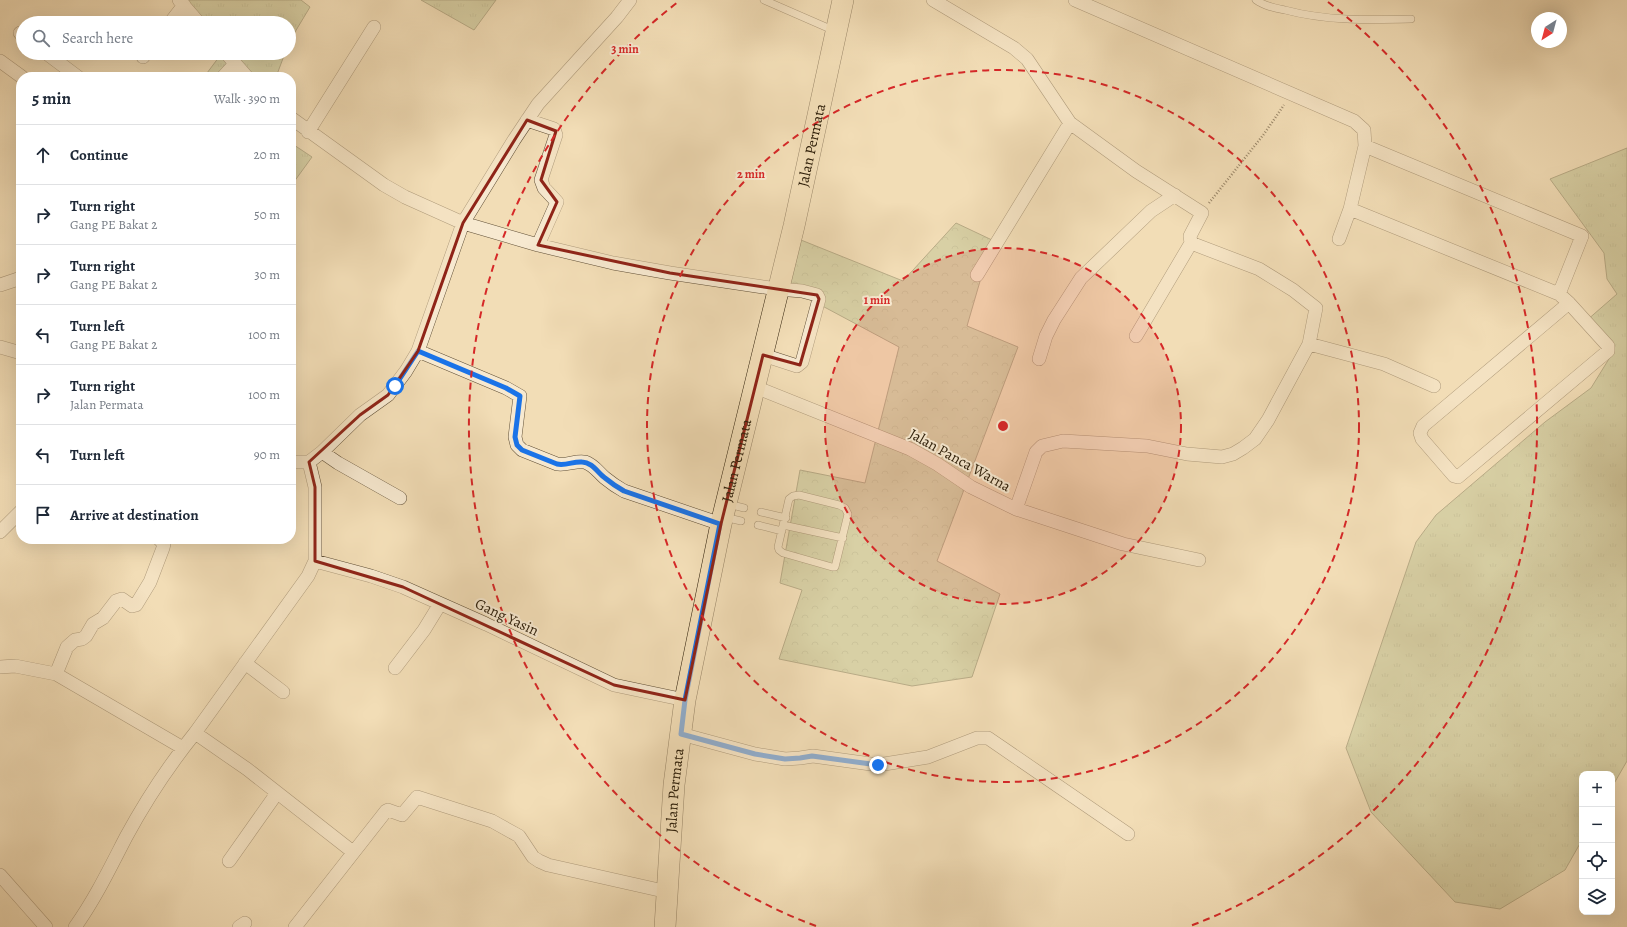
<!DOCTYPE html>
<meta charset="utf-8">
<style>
:root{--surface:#fff;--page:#f2f2f3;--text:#1f2937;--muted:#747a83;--line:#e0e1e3}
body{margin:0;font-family:Alegreya,serif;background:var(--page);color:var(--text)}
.controls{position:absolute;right:12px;bottom:12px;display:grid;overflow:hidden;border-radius:8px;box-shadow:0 4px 16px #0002}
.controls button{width:36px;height:36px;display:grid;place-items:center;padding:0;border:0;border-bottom:1px solid var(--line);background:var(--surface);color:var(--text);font:20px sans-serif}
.compass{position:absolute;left:1531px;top:12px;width:36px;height:36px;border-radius:50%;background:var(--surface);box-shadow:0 4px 16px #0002;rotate:216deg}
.stop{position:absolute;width:12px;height:12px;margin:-9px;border:3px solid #1a73e8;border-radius:50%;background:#fff}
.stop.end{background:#1a73e8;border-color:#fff;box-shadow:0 1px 4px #0008}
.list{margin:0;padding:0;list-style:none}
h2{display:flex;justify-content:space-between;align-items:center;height:52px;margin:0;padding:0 16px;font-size:17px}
h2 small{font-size:13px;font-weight:400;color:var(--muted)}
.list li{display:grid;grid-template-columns:26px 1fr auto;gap:12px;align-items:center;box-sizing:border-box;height:60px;padding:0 16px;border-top:1px solid var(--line)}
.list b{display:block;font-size:15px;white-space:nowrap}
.list p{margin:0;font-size:13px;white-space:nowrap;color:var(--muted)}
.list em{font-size:13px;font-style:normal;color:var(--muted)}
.icon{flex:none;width:22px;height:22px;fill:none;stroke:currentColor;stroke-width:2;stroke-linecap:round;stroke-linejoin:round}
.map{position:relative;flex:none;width:1627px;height:927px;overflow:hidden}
.search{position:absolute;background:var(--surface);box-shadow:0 4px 16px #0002;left:16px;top:16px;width:280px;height:44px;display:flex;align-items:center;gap:10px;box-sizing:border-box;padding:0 14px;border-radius:22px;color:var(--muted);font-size:15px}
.panel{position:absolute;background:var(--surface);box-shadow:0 4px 16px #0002;left:16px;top:72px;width:280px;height:472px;border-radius:16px}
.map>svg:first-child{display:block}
.grass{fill:url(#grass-tufts);stroke:#74714e}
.forest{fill:url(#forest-crowns);stroke:#74714e}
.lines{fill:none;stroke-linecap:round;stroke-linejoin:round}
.service-casing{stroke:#604f36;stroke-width:8}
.minor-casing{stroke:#604f36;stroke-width:14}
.primary-casing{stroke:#2f200b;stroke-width:22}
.path{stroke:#2f200b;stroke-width:2.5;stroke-dasharray:1 2;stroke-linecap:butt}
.service{stroke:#f7e9d0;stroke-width:7}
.minor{stroke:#f7e9d0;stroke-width:13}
.primary{stroke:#f2ddb6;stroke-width:21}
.route{stroke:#1a73e8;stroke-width:5}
.marked{fill:none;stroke:#8f2418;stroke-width:3;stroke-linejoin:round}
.ring{fill:none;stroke:#d62828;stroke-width:2;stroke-dasharray:7 5}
.labels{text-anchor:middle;stroke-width:4;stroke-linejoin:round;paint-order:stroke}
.street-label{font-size:15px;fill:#2f200b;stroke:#f7e9d0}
.centre{fill:#d62828;stroke:#f7e9d0;stroke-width:2}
.ring-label{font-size:12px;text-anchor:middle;font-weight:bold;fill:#d62828;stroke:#f7e9d0;stroke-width:4;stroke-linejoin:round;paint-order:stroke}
</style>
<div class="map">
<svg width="1627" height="927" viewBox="0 0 1627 927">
<defs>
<pattern id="grass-tufts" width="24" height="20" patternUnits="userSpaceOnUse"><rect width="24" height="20" fill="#b8c290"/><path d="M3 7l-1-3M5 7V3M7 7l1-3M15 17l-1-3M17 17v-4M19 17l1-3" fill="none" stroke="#9ea67b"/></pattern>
<pattern id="forest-crowns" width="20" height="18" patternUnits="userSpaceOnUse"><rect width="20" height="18" fill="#b8c290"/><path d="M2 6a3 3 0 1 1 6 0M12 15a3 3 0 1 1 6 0" fill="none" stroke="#9ea67b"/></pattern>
</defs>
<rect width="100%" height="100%" fill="#f2ddb6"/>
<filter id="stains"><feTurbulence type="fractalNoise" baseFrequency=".005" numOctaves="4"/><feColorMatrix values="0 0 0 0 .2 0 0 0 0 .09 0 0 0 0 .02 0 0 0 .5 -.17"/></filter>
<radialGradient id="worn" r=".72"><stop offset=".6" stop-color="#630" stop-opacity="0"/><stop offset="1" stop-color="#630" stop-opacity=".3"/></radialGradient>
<path class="grass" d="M179,0H301L310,7L289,42V23H199Z
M421,0H496L474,30Z
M222,53H285L276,77H204Z
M291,143L312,157L291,186Z
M1627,148V761L1612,787V774H1582V840L1565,870L1500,909L1455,902L1371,812L1346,748L1416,542L1436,515L1545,422L1591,388L1612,354L1586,321L1617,294L1607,279L1604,253L1550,179Z"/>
<path class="forest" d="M956,223L992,240L967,326L1018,347L937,561L1000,594L972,677L912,686L779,659L802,590L780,583L800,470L865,483L899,347L785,286L796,238L903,281Z"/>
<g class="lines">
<g class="service-casing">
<path id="service" d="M764,0L835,31
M1256,0C1264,6 1275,8 1285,10C1326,21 1368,20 1411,19
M799,495L839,505L845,508L848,514L835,567H832L783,553L779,550L778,547L789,499L793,496Z
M728,504L744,508
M761,512L786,518
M724,517L741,521
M758,525L782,531
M783,525L843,538"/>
</g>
<g class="minor-casing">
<path id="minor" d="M179,0L199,23
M933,0L1014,48L1027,59L1070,123L1136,171L1202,213L1190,236L1191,243L1259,269L1293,290L1316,308L1309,344L1268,420L1255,439L1243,448L1233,454L1222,457L1187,454L1147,446L1063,441L1042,446L1036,452L1016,509
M1075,0L1354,121L1364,130L1365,146L1350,209L1559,294
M170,23L184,5
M20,33L23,36
M46,53L78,77
M226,53L247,77
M143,57L146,53
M0,61L22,77
M223,77L235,64
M291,118L384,185L405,197L463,223L538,245L613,263L670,273L777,289L802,291L817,295L819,299L802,362L797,366L763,355
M527,120L554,129L556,135L541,180L544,188L557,202L538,245
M308,132L374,27
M1365,146L1582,236L1559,294L1569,303L1608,346V351L1458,477L1454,476L1422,439L1420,433L1423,426L1569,303
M1339,239L1350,209
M977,275L1070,123
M0,285L21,278
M1136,336L1191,243
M1309,344L1384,364L1434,386
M0,347L21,353
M418,351L506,388L520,396L515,437L517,445L522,450L557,464C566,466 576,460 585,462C594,465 599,473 605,478C611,483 617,487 624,491L721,524
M1039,359L1046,336L1054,320L1081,278L1151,211L1175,195
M755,387L910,449L937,464L971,487L1016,509L1123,544L1199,560
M322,452L338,463L400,498
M291,462H309L322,452L360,415L388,395L406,371L418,351L463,223L514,140L538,104L617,17L630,0
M0,532L21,511
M315,561L371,576L403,587L486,624L614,685L685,700
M245,663L283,692
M0,667L15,666L56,674L183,748
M395,668L424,630L440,604
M56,674L67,647L75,640L82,639L86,636L93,624L103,618L116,601L122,599L132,606L136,605L150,582L163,548L164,544L159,539
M195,733L247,769L353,852
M681,734L755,754L785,759L800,758L813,756L878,765L928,757L977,738H988L1128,834
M229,861L277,793
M0,875L46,927
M75,927C95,899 110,868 126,837C145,802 170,764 195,733L308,576L315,561V487L309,462
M239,927L245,923
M295,927L386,811L388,810L402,815L417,797L492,821L519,836L533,857L539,861L548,865L668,892"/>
</g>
<g class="primary-casing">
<g id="primary">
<path id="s1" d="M665,927L674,785L685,700L721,524L794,226L843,0"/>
</g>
</g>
<path class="path" d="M1209,203L1264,134L1284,105"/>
<use href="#service" class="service"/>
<use href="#minor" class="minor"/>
<use href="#primary" class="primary"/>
</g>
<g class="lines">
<path class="route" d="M395,386L418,351L506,388L520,396L515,437L517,445L522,450L557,464C566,466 574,461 582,462C592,462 598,473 605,478C611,483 617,487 624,491L720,524L685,700L681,734L755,754L785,759L800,758L812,756L878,765"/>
</g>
<path d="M0 0H1627V927H0ZM527,120L556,131L541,180L557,202L538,245L670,273L817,295L819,299L800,365L763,355L721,524L685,700L614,685L403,587L315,561V487L309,462L360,415L388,395L418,351L463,223Z" fill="#f2ddb6" fill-opacity=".55" fill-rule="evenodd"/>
<path class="marked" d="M527,120L556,131L541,180L557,202L538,245L670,273L817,295L819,299L800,365L763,355L721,524L685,700L614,685L403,587L315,561V487L309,462L360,415L388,395L418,351L463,223Z"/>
<circle cx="1003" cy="426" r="178" fill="#d62828" fill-opacity=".12"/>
<g class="ring">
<circle cx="1003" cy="426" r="178"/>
<circle cx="1003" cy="426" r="356"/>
<path d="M816 926A534 534 0 0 1 678 2M1328 2A534 534 0 0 1 1190 926"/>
</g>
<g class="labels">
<g class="street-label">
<text dy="5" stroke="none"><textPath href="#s1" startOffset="797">Jalan Permata</textPath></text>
<text transform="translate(960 460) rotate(29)" y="5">Jalan Panca Warna</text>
<text dy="5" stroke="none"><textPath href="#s1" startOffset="473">Jalan Permata</textPath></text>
<text transform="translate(507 617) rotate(25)" y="5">Gang Yasin</text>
<text dy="5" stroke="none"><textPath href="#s1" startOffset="137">Jalan Permata</textPath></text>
</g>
</g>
<circle cx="1003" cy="426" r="6" class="centre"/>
<g class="ring-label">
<text x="625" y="53">3 min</text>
<text x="751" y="178">2 min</text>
<text x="877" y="304">1 min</text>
</g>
<rect width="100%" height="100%" filter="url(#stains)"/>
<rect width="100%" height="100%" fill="url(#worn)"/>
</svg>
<div class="controls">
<button>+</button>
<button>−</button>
<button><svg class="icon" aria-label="locate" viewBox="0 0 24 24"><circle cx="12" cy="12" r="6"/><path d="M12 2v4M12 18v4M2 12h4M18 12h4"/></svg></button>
<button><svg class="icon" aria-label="layers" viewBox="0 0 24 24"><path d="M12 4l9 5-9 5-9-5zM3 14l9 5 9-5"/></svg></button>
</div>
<svg class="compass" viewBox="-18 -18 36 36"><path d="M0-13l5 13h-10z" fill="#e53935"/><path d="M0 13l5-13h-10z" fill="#747a83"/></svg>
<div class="stop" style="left:395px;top:386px"></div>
<div class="stop end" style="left:878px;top:765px"></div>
<div class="search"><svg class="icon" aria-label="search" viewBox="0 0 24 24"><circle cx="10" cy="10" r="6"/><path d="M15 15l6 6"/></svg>Search here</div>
<section class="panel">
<h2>5 min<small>Walk · 390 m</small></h2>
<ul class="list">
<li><svg class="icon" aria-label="ahead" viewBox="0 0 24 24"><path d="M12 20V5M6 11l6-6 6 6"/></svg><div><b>Continue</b></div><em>20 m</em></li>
<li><svg class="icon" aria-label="right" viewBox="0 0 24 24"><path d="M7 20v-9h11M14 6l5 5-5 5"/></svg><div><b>Turn right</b><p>Gang PE Bakat 2</p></div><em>50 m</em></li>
<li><svg class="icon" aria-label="right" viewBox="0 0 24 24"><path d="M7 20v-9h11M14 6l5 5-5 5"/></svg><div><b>Turn right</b><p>Gang PE Bakat 2</p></div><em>30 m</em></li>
<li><svg class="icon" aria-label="left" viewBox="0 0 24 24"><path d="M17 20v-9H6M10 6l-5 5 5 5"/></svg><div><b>Turn left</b><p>Gang PE Bakat 2</p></div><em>100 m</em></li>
<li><svg class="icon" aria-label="right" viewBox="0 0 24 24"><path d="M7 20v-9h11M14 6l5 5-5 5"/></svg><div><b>Turn right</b><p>Jalan Permata</p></div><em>100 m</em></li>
<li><svg class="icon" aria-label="left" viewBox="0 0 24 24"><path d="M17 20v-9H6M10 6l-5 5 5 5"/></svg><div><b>Turn left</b></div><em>90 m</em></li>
<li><svg class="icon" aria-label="arrive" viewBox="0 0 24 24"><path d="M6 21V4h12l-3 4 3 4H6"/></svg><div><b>Arrive at destination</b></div></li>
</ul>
</section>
</div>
